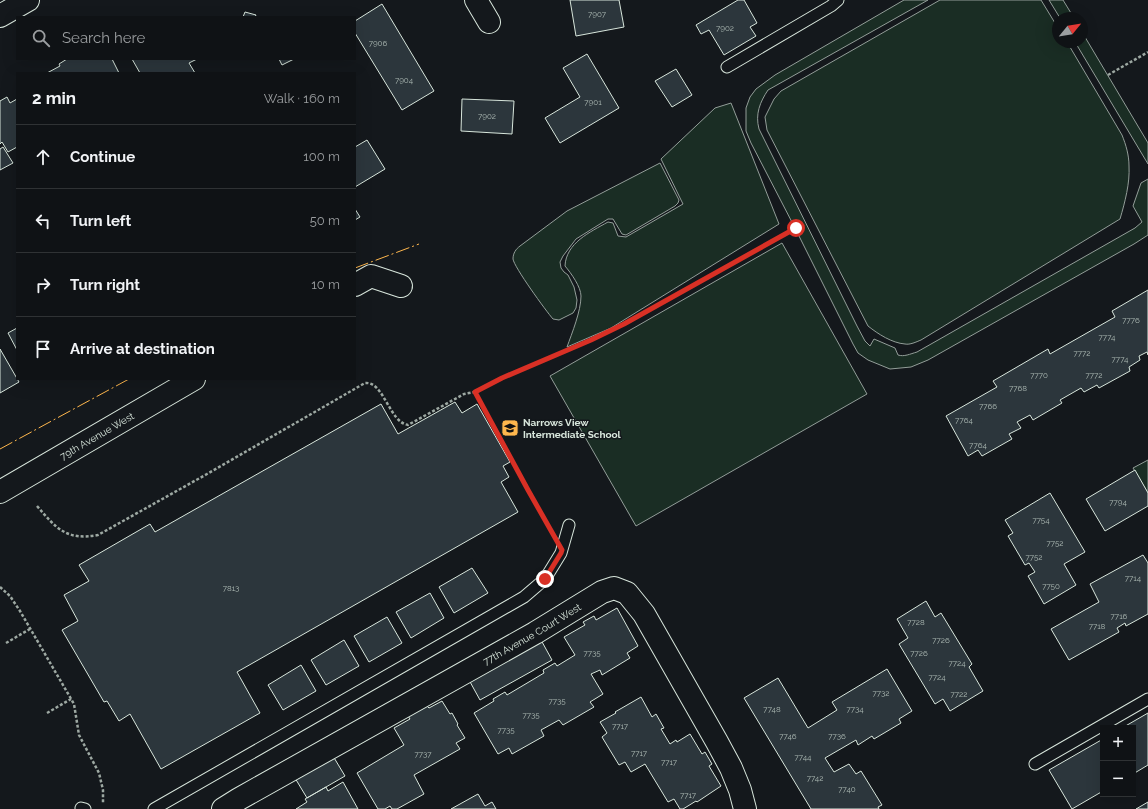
<!DOCTYPE html>
<meta charset="utf-8">
<style>
:root{--surface:#0f1215;--page:#1d2022;--text:#f1f3f6;--muted:#9b9ea0;--line:#2f3234}
body{margin:0;font-family:Raleway,sans-serif;background:var(--page);color:var(--text)}
.controls{position:absolute;right:12px;bottom:12px;display:grid;overflow:hidden;border-radius:0px;box-shadow:0 4px 16px #0002}
.controls button{width:36px;height:36px;display:grid;place-items:center;padding:0;border:0;border-bottom:1px solid var(--line);background:var(--surface);color:var(--text);font:20px sans-serif}
.compass{position:absolute;left:1052px;top:12px;width:36px;height:36px;border-radius:50%;background:var(--surface);box-shadow:0 4px 16px #0002;rotate:60deg}
.stop{position:absolute;width:12px;height:12px;margin:-9px;border:3px solid #d93025;border-radius:50%;background:#fff}
.stop.end{background:#d93025;border-color:#fff;box-shadow:0 1px 4px #0008}
.list{margin:0;padding:0;list-style:none}
h2{display:flex;justify-content:space-between;align-items:center;height:52px;margin:0;padding:0 16px;font-size:17px}
h2 small{font-size:13px;font-weight:400;color:var(--muted)}
.list li{display:grid;grid-template-columns:26px 1fr auto;gap:12px;align-items:center;box-sizing:border-box;height:64px;padding:0 16px;border-top:1px solid var(--line)}
.list b{display:block;font-size:15px;white-space:nowrap}
.list em{font-size:13px;font-style:normal;color:var(--muted)}
.icon{flex:none;width:22px;height:22px;fill:none;stroke:currentColor;stroke-width:2;stroke-linecap:round;stroke-linejoin:round}
.map{position:relative;flex:none;width:1148px;height:809px;overflow:hidden}
.search{position:absolute;background:var(--surface);box-shadow:0 4px 16px #0002;left:16px;top:16px;width:340px;height:44px;display:flex;align-items:center;gap:10px;box-sizing:border-box;padding:0 14px;border-radius:0px;color:var(--muted);font-size:15px}
.panel{position:absolute;background:var(--surface);box-shadow:0 4px 16px #0002;left:16px;top:72px;width:340px;height:308px;border-radius:0px}
.map>svg:first-child{display:block}
.green{fill:#1a2d24;stroke:#939e99}
.building{fill:#2c363c;stroke:#d8e6dc}
.lines{fill:none;stroke-linecap:round;stroke-linejoin:round}
.lane-casing{stroke:#d8e6dc;stroke-width:13}
.street-casing{stroke:#d8e6dc;stroke-width:24}
.path{stroke:#9da8a2;stroke-width:2.5;stroke-dasharray:3 2;stroke-linecap:butt}
.lane{stroke:#14181c;stroke-width:11}
.street{stroke:#14181c;stroke-width:22}
.power{stroke:#ffb74d;stroke-width:1;stroke-dasharray:14 3 2 3;stroke-linecap:butt}
.route{stroke:#d93025;stroke-width:5}
.labels{text-anchor:middle;stroke-width:3;stroke-linejoin:round;paint-order:stroke}
.number-label{font-size:8px;fill:#adbab4}
.poi-label{font-size:10px;font-weight:bold;fill:#d8e6dc;stroke:#14181c;text-anchor:start}
.street-label{font-size:10px;fill:#d8e6dc;stroke:#14181c}
</style>
<div class="map">
<svg width="1148" height="809" viewBox="0 0 1148 809">
<rect width="100%" height="100%" fill="#14181c"/>
<path class="green" d="M904,0H928L768,90C760,102 755,114 759,129L857,326L865,341L870,346L874,339L895,348L898,355C904,357 910,354 917,352L1135,228L1142,222L1133,206L1141,183L1148,179V235L1134,244L928,360L911,367L890,369L868,360L858,353L853,344L795,228L751,143L746,131V108L750,97L756,89L775,75Z
M940,0H1041L1058,28V42H1067L1122,135C1126,145 1129,155 1129,166C1130,183 1125,202 1120,219L921,340C916,342 910,345 905,344C892,343 878,334 868,326L767,130L765,117L774,99L781,91Z
M1049,0H1063L1074,18H1060Z
M1082,32L1148,143V164L1075,42H1082Z
M731,103L779,224L611,328L567,347C572,333 581,311 581,296C581,287 571,273 565,266C566,243 590,232 608,222L613,223L618,236L626,237L683,204L661,159L715,108Z
M660,163L679,200L678,203L675,206L626,235L622,234L613,219H608L576,239L563,256L560,262L561,268L564,272L568,275L574,287L577,300L576,308L573,313L559,320L553,319C546,311 514,267 513,259C513,253 516,249 520,246L567,211Z
M782,243L867,394L636,526L550,376Z
M1148,460V493L1133,468Z"/>
<path class="building" d="M570,0H619L624,27L576,36Z
M738,0H744L757,23L750,27L756,36L724,55L709,30L701,34L696,25Z
M382,4L434,91L402,110L355,33V21Z
M245,12L256,15L255,17H243Z
M587,54L619,108L560,143L545,118L580,97L563,68Z
M67,59H112L119,73H47L60,66L59,64Z
M132,59H197L189,63L195,73H140Z
M279,59H294L282,65Z
M676,69L692,95L672,107L655,81Z
M7,97L10,103L17,99V147L8,152L2,142L0,144V101Z
M462,99L514,101L512,134L461,131Z
M367,140L385,169L355,187V147Z
M3,147L13,163L0,170V149Z
M355,209L360,217L355,220Z
M1148,290V355L1147,352L1139,356L1140,360L1129,367L1130,371L1099,388L1097,385L1084,392L1081,388L1060,400L1062,403L1033,420L1030,415L1017,422L1021,428L1009,434L1012,439L982,456L978,450L968,456L946,416L997,387L993,381L1048,349L1050,354L1115,317L1112,311Z
M17,328V350L8,333Z
M0,349L19,382L0,393Z
M455,402L462,413L477,404L510,462L503,466L509,477L501,482L518,512L237,672L260,713L161,769L130,714L119,721L107,701L104,702L62,630L78,621L64,595L89,581L79,565L150,524L155,532L381,404L398,434Z
M1135,470L1148,493V506L1105,531L1086,499Z
M1050,493L1085,552L1064,564L1076,585L1044,604L1028,576L1035,572L1029,563L1025,565L1008,536L1013,533L1005,520Z
M1143,555L1148,563V614L1126,626L1125,623L1117,628L1119,632L1069,660L1051,629L1099,602L1090,584Z
M472,568L488,593L454,613L439,587Z
M430,593L444,618L411,638L396,612Z
M926,601L935,617L941,613L972,664L969,667L983,691L950,711L943,699L935,704L899,644L908,638L897,619Z
M617,608L638,646L627,653L630,658L602,675L600,670L591,674L603,694L590,702L594,707L563,725L559,720L541,730L544,736L512,754L509,748L498,754L474,713L494,701L493,699L505,692L507,695L544,673L543,670L555,663L557,666L575,655L564,637L585,625L583,622L594,616L596,620Z
M387,617L402,643L369,662L354,636Z
M344,640L359,666L326,685L311,660Z
M541,640L552,660L480,700L469,680Z
M301,665L316,691L283,710L268,685Z
M887,669L912,711L899,719L901,723L874,739L872,736L858,745L856,740L825,758L834,772L849,764L856,774L861,771L882,805L878,807L879,809H811L744,698L778,678L808,728L837,710L832,702Z
M641,697L652,717L656,714L664,728L661,729L670,744L676,740L677,742L690,734L702,754L705,752L712,764L709,766L721,786L697,802L696,801L683,809H680L674,799L668,802L645,764L631,772L625,762L619,765L602,737L607,733L600,722L616,713L615,712Z
M442,701L450,714L452,713L458,724L457,725L465,738L456,743L460,749L414,775L424,794L397,809H392L390,806L385,809H378L357,773L404,745L394,728L410,719L408,716L427,706L429,708Z
M1148,713V765L1133,774V728H1122Z
M1103,739V791L1072,809L1049,770Z
M333,756L345,776L307,798L295,778Z
M343,782L358,809H296L307,802L305,799L326,787L328,791Z
M478,794L485,806L492,802L496,809H451Z
M1148,802V809H1136Z"/>
<g class="lines">
<g class="lane-casing">
<path id="lane" d="M727,67L831,6L838,0
M1035,764L1148,699
M81,808L85,809
M154,809L524,597L545,579L561,553L569,525"/>
</g>
<g class="street-casing">
<g id="street">
<path d="M476,0L489,22"/>
<path d="M0,16L28,0"/>
<path d="M355,285L371,276L401,286"/>
<path id="s1" d="M0,492L194,379"/>
<path id="s2" d="M223,809L239,799L535,633L602,592L614,588L627,593L644,614L717,742L731,768L740,790L745,809"/>
</g>
</g>
<path class="path" d="M1108,75L1148,52
M475,392L549,527
M37,506C56,528 66,541 98,535L207,474L365,383C384,381 389,422 408,425L464,394L475,392L502,378L591,340L624,324L795,228
M0,587L10,596L20,611L74,704L79,735L99,773L103,790V803
M6,643L30,629
M47,713L71,699"/>
<use href="#lane" class="lane"/>
<use href="#street" class="street"/>
<path class="power" d="M355,268L419,244
M0,449L129,379"/>
</g>
<g class="lines">
<path class="route" d="M545,579L561,553L562,550L528,490L475,392L502,378L591,340L624,324L796,228"/>
</g>
<defs>
<g id="school-square" transform="scale(0.9)"><rect x="-9" y="-9" width="18" height="18" rx="4" fill="#ffb74d" stroke="#14181c"/><path d="M0-5L7-2L0 1L-7-2ZM-4 1L0 2.5L4 1V4Q0 6-4 4Z" fill="#111"/></g>
</defs>
<g fill-rule="evenodd">
<use href="#school-square" x="510" y="428"/>
</g>
<g class="labels">
<g class="number-label">
<text x="597" y="17">7907</text>
<text x="725" y="31">7902</text>
<text x="378" y="46">7906</text>
<text x="404" y="83">7904</text>
<text x="593" y="105">7901</text>
<text x="487" y="119">7902</text>
<text x="1131" y="323">7776</text>
<text x="1107" y="340">7774</text>
<text x="1082" y="356">7772</text>
<text x="1120" y="362">7774</text>
<text x="1039" y="378">7770</text>
<text x="1094" y="378">7772</text>
<text x="1018" y="391">7768</text>
<text x="988" y="409">7766</text>
<text x="964" y="423">7764</text>
<text x="978" y="448">7764</text>
<text x="1118" y="505">7794</text>
<text x="1041" y="523">7754</text>
<text x="1055" y="546">7752</text>
<text x="1034" y="560">7752</text>
<text x="1133" y="581">7714</text>
<text x="1051" y="589">7750</text>
<text x="231" y="591">7813</text>
<text x="1119" y="619">7716</text>
<text x="916" y="625">7728</text>
<text x="1097" y="629">7718</text>
<text x="941" y="643">7726</text>
<text x="592" y="656">7735</text>
<text x="919" y="656">7726</text>
<text x="957" y="666">7724</text>
<text x="937" y="680">7724</text>
<text x="881" y="696">7732</text>
<text x="959" y="697">7722</text>
<text x="557" y="704">7735</text>
<text x="772" y="712">7748</text>
<text x="855" y="712">7734</text>
<text x="531" y="718">7735</text>
<text x="620" y="729">7717</text>
<text x="506" y="733">7735</text>
<text x="788" y="739">7746</text>
<text x="837" y="739">7736</text>
<text x="639" y="756">7717</text>
<text x="423" y="757">7737</text>
<text x="803" y="760">7744</text>
<text x="669" y="765">7717</text>
<text x="815" y="781">7742</text>
<text x="847" y="792">7740</text>
<text x="688" y="798">7717</text>
</g>
<g class="poi-label">
<text x="523" y="426">Narrows View<tspan x="523" dy="12">Intermediate School</tspan></text>
</g>
<g class="street-label">
<text dy="4" stroke="none"><textPath href="#s1" startOffset="112">79th Avenue West</textPath></text>
<text dy="4" stroke="none"><textPath href="#s2" startOffset="355">77th Avenue Court West</textPath></text>
</g>
</g>
</svg>
<div class="controls">
<button>+</button>
<button>−</button>
</div>
<svg class="compass" viewBox="-18 -18 36 36"><path d="M0-13l5 13h-10z" fill="#e53935"/><path d="M0 13l5-13h-10z" fill="#9b9ea0"/></svg>
<div class="stop" style="left:796px;top:228px"></div>
<div class="stop end" style="left:545px;top:579px"></div>
<div class="search"><svg class="icon" aria-label="search" viewBox="0 0 24 24"><circle cx="10" cy="10" r="6"/><path d="M15 15l6 6"/></svg>Search here</div>
<section class="panel">
<h2>2 min<small>Walk · 160 m</small></h2>
<ul class="list">
<li><svg class="icon" aria-label="ahead" viewBox="0 0 24 24"><path d="M12 20V5M6 11l6-6 6 6"/></svg><div><b>Continue</b></div><em>100 m</em></li>
<li><svg class="icon" aria-label="left" viewBox="0 0 24 24"><path d="M17 20v-9H6M10 6l-5 5 5 5"/></svg><div><b>Turn left</b></div><em>50 m</em></li>
<li><svg class="icon" aria-label="right" viewBox="0 0 24 24"><path d="M7 20v-9h11M14 6l5 5-5 5"/></svg><div><b>Turn right</b></div><em>10 m</em></li>
<li><svg class="icon" aria-label="arrive" viewBox="0 0 24 24"><path d="M6 21V4h12l-3 4 3 4H6"/></svg><div><b>Arrive at destination</b></div></li>
</ul>
</section>
</div>
